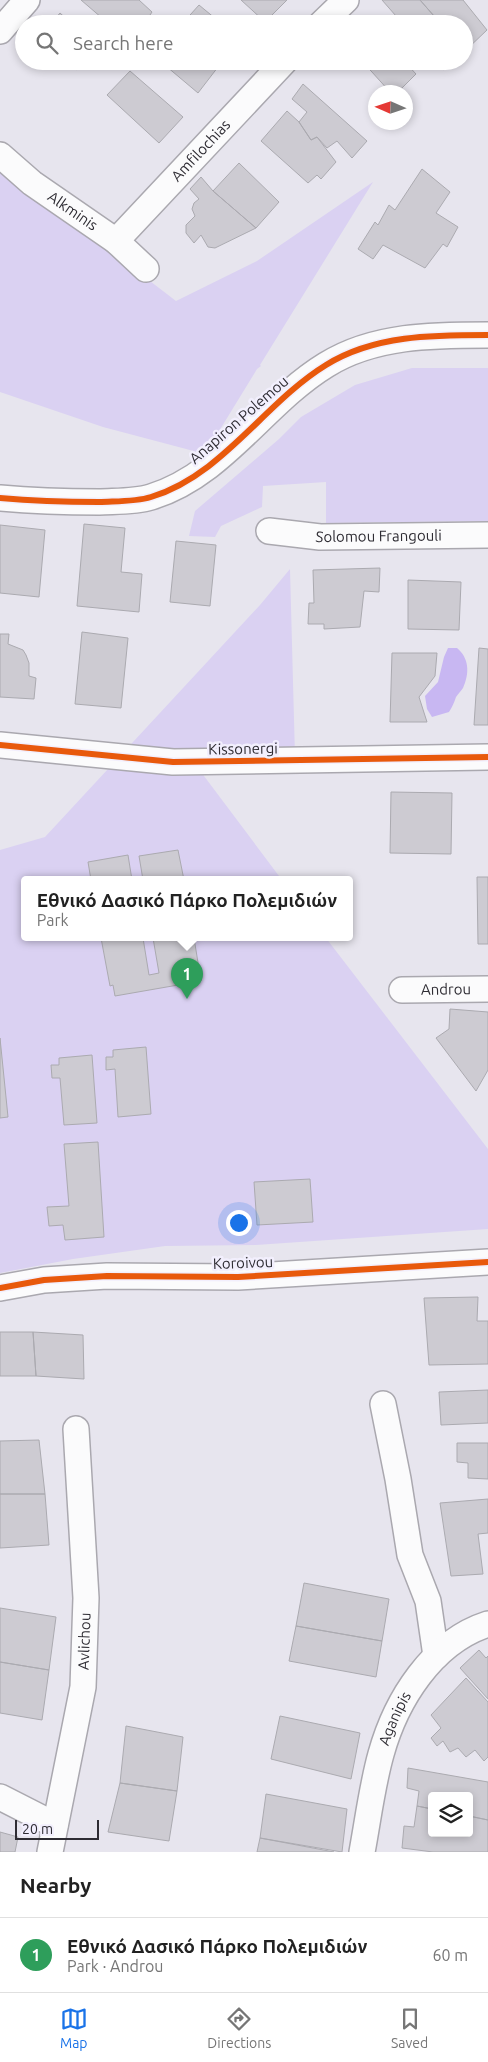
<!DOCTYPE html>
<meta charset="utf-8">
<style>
:root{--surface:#fff;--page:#f2f2f2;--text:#222;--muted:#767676;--line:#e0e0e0;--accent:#1a73e8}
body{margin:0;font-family:Ubuntu,sans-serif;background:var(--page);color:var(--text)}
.controls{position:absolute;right:15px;bottom:15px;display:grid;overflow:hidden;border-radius:5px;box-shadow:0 2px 8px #0003}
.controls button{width:45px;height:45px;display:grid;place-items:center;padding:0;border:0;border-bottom:1px solid var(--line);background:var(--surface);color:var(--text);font:25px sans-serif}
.compass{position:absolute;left:368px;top:85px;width:45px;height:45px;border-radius:50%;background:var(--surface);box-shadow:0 2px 8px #0003;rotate:273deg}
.scale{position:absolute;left:15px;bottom:12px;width:84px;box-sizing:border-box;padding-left:5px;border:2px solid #2e2c33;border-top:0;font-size:14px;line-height:18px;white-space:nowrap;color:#2e2c33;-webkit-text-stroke:4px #f2effd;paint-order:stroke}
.you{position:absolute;left:238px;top:1222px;width:18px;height:18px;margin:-12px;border:4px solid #fff;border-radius:50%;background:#1a73e8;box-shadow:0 0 0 8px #1a73e833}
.badge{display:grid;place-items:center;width:32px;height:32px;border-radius:50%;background:var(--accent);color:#fff;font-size:16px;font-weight:700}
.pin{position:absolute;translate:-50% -41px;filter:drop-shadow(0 1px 2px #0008)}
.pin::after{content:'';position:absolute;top:26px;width:18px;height:15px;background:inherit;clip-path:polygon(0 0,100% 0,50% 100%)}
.popup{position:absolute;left:21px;top:876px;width:332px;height:65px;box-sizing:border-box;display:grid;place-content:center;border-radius:5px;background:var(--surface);filter:drop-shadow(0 1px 4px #0005);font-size:16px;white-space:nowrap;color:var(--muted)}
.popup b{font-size:19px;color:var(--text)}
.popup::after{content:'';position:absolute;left:50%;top:100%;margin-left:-10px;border:10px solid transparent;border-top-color:var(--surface)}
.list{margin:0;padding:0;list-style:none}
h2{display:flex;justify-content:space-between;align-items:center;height:65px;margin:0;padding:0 20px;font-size:21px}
h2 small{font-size:16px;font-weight:400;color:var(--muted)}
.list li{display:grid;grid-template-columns:32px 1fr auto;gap:15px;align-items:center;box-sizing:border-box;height:75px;padding:0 20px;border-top:1px solid var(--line)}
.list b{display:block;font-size:19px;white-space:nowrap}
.list p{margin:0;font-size:16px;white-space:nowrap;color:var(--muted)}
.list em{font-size:16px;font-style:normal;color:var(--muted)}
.icon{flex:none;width:28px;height:28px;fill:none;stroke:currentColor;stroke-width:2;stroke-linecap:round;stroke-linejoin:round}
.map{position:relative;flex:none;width:488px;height:1852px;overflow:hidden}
.search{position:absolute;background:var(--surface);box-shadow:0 2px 8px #0003;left:15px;right:15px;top:15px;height:55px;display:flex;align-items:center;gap:12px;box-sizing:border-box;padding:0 18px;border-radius:28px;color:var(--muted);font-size:19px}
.sheet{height:140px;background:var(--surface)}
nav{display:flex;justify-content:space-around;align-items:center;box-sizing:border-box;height:70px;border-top:1px solid var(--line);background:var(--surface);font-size:14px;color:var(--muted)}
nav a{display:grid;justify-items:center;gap:2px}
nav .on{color:var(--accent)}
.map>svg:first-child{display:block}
.green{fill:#dad1f2}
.water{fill:#c8b7f2}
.building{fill:#cdcbd2;stroke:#abaab0}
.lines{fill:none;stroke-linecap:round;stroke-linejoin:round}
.minor-casing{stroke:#aaa8af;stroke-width:28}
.minor{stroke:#fbfbfc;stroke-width:25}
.cycleway-casing{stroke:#f2effd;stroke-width:9}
.cycleway{stroke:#e8590c;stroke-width:6}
.labels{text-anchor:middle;stroke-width:5;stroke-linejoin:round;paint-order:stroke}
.street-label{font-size:15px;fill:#2e2c33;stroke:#f2effd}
</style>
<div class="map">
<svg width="488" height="1852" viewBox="0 0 488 1852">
<rect width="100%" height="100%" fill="#e7e5ee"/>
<path class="green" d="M0,166L176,301L257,261L373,182L260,365L261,366L257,369L205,454L103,427L0,392Z
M412,368H488V521L326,523V482L263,486L262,507L221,526L215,537L189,536L195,511L279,439L301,417L355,385Z
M290,569L295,757L192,760L282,880H24V938H326L488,1149V1229L256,1245L165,1246L73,1259L0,1273V850L45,837L260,605Z"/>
<path class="water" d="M448,648H457C469,658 470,673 463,688C461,691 458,694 456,697C454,703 452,707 449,712L432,717L427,709L425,696L438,682L444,657Z"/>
<path class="building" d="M81,0H139L152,12L144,24H109Z
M241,0H287L265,22Z
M382,0H420L441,24H403Z
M420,0H463L487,30L465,51L464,24H441Z
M199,5L222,24H182Z
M60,13L72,24H51Z
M363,17L369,24H355Z
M67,61H84L77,70Z
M160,61H211L218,67L198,93Z
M211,61H224L218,67Z
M362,61H404L416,74L398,92H390Z
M435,61H453L443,70Z
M130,71L183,117L159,143L107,95Z
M303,84L367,141L352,158L337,141L327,148L317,137L311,140L299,122L307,112L292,99Z
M287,111L299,122L311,140L317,137L336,162L321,179L317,175L308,183L261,141Z
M239,163L279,202L256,228L213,191Z
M422,169L450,192L436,213L458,227L447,247L443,244L425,268L383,245L373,259L358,249L375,222L378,225L389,205L395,210Z
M201,177L213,191L256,228L215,248L208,247L201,235L194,243L186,233V225L195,216L192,209L194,203L199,199L190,189Z
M84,524L125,528L121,572L142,574L139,612L77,606Z
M0,525L45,530L39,597L0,593Z
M176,541L216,545L210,606L170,602Z
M380,568L379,592L364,591L360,627L324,629V624H308L309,603H314L313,570Z
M408,580L461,582L459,630L408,629Z
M82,632L128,638L121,708L75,704Z
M0,634H9L8,644L23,650L26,655L29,663V676L36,678L34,699L0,697Z
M479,648L488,649V725H474Z
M392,653H437L435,676L419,697L427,722H390Z
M391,792L452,793L451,854L390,853Z
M178,850L184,880H143L139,856Z
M128,855L132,880H91L88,862Z
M477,877H488V944H478Z
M101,938H143L149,975L159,973L153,938H194L201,981L115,996L113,985L110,986Z
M450,1009L488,1012V1070L476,1091L436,1038L449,1029Z
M0,1038L8,1117L0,1118Z
M146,1047L151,1114L118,1117L115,1069L106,1070V1057H113V1050Z
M92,1055L97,1123L64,1125L60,1078H52L51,1065H59V1058Z
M98,1142L104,1237L65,1240L63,1225L49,1226L47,1207L69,1206L64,1144Z
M310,1179L313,1222L257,1225L254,1182Z
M478,1297L477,1321H488V1364L429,1365L424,1298Z
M0,1332H33L36,1376H0Z
M33,1332L83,1335L84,1379L36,1376Z
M488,1390V1423L441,1425L439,1392Z
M39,1440L45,1494H0V1441Z
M457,1443H488V1479L468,1478V1463L457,1462Z
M0,1494H45L49,1545L0,1548Z
M488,1499V1533L478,1534L483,1574L451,1576L440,1503Z
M304,1583L389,1599L382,1641L296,1626Z
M0,1608L56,1617L49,1670L0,1662Z
M296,1626L382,1641L376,1677L289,1661Z
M479,1650L486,1658L488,1656V1699L460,1668Z
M0,1662L49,1670L42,1720L0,1713Z
M466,1678L488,1702V1757L484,1761L475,1750L466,1757L458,1748L450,1752L443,1741L437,1746L431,1738L441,1728L431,1715Z
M280,1716L360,1733L351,1779L271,1759Z
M126,1726L183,1737L177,1791L120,1783Z
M408,1768L488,1782V1820L469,1816V1796H432V1809L417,1806L419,1791L407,1788Z
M120,1783L177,1791L169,1841L108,1832Z
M266,1794L347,1809L342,1852L260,1838Z
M417,1806L432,1809V1833H469V1816L488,1820V1852H433L402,1848L404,1826L414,1827Z
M0,1832L18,1837L15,1852H0Z
M260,1838L334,1852H257Z"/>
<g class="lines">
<g class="minor-casing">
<g id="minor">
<path d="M321,24L346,0"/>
<path d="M0,31L27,0"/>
<path id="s1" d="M0,155L32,183L116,241L146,269"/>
<path id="s2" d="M116,241L285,61"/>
<path d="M0,498C33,501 65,502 99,502C116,501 135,502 151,497C223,475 264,403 326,365C374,335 433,335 488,335"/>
<path id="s3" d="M269,531L320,537L488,535"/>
<path d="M0,745L173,762L488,757"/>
<path id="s4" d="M402,990L488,989"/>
<path d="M0,1288L44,1280L107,1276L238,1277L488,1262"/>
<path d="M383,1404L398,1479L410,1555L428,1601L436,1656"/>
<path d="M0,1797L55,1825"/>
<path id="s5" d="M50,1852L83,1687L86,1598L76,1429"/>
<path id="s6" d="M362,1852C368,1820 372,1786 381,1754C396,1700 432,1642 488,1624"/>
</g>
</g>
<use href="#minor" class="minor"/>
<g class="cycleway-casing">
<path id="cycleway" d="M0,498C33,501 65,502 99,502C116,501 135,502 151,497C223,475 264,403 326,365C374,335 433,335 488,335
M0,745L173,762L488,757
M0,1288L44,1280L107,1276L238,1277L488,1262"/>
</g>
<use href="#cycleway" class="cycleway"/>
</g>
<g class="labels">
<g class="street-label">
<text dy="5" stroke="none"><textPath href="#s2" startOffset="124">Amfilochias</textPath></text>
<text dy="5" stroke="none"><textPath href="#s1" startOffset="92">Alkminis</textPath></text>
<text transform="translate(239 420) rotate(-41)" y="5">Anapiron Polemou</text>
<text dy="5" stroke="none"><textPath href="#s3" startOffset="110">Solomou Frangouli</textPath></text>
<text transform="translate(243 749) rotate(-1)" y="5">Kissonergi</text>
<text dy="5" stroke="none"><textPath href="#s4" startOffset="44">Androu</textPath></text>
<text transform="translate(243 1263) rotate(-2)" y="5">Koroivou</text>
<text dy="5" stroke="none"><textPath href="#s5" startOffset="214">Avlichou</textPath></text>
<text dy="5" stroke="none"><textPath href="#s6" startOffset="138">Aganipis</textPath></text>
</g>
</g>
</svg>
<div class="controls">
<button><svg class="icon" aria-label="layers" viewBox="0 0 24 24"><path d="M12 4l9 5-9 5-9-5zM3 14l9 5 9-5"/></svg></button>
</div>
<svg class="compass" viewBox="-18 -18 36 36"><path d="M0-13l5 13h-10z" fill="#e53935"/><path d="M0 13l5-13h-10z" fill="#767676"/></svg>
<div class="scale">20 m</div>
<div class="you"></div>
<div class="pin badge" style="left:187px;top:999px;background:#2e9e5b">1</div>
<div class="popup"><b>Εθνικό Δασικό Πάρκο Πολεμιδιών</b>Park</div>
<div class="search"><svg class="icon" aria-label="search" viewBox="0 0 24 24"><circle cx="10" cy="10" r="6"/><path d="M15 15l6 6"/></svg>Search here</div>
</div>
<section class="sheet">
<h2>Nearby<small></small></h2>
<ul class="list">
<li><span class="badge" style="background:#2e9e5b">1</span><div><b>Εθνικό Δασικό Πάρκο Πολεμιδιών</b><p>Park · Androu</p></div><em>60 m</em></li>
</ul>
</section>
<nav>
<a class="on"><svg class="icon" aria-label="map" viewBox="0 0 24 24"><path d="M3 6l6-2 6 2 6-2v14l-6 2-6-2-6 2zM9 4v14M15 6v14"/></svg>Map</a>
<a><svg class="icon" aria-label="directions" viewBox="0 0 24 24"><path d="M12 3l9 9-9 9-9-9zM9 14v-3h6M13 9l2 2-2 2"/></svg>Directions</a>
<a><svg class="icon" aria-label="saved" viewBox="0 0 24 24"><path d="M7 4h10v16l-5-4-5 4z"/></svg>Saved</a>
</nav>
